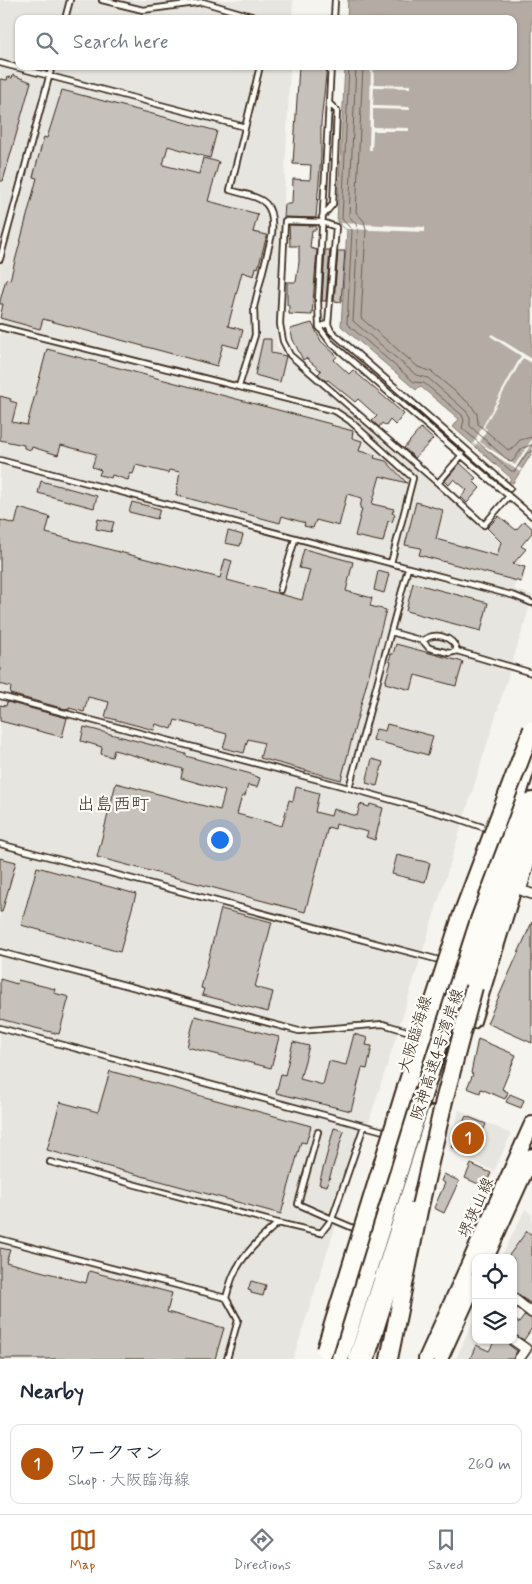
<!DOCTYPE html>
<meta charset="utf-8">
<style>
:root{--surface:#fff;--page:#f2f2f3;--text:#1f2937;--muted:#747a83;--line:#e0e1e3;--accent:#b45309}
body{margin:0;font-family:Mynerve,"Klee One",sans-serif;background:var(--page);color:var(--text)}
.controls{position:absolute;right:15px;bottom:15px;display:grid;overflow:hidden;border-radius:10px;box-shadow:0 1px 4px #0004}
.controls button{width:45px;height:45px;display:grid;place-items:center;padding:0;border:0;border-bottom:1px solid var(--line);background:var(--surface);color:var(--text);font:25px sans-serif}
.you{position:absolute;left:219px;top:839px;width:18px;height:18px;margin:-12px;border:4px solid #fff;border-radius:50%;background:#1a73e8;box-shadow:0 0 0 8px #1a73e833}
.badge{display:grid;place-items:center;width:32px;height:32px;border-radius:50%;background:var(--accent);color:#fff;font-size:16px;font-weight:700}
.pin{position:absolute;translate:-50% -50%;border:2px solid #fff;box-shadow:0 1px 5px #0006}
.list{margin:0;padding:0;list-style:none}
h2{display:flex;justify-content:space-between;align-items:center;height:65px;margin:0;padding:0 20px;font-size:21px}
h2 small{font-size:16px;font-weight:400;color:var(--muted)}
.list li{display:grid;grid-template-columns:32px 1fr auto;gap:15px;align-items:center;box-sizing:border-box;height:80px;margin:0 10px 10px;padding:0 10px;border:1px solid var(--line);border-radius:10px}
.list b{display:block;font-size:19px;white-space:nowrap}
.list p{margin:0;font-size:16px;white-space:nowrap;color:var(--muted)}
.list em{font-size:16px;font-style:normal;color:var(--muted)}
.icon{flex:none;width:28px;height:28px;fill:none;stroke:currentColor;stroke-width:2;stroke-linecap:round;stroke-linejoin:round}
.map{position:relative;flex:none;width:532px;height:1359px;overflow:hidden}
.search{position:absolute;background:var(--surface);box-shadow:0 1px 4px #0004;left:15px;right:15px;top:15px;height:55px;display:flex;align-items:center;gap:12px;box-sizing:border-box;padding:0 18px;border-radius:10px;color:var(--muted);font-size:19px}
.sheet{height:155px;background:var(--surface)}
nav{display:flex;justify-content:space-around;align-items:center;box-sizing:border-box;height:70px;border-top:1px solid var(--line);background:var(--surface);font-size:14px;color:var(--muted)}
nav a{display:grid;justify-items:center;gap:2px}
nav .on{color:var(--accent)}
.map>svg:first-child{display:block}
.built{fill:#e7e5df}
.water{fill:#b4aca4;stroke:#84786e}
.pier{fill:#f5f4ee}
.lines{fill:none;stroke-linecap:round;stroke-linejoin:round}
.shore{stroke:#6b5e54;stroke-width:1}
.building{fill:#c7c1bb;stroke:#3b2a1e}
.service-casing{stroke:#3b2a1e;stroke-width:8}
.minor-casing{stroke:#3b2a1e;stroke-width:12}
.primary-casing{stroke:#3b2a1e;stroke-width:18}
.motorway-casing{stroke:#3b2a1e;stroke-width:20}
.service{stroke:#fdfcf7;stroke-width:4.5}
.minor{stroke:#fdfcf7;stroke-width:9}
.primary{stroke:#fdfcf7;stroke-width:14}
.motorway{stroke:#fdfcf7;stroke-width:16}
.motorway-bridge-casing{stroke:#3b2a1e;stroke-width:20;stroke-linecap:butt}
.motorway-bridge{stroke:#fdfcf7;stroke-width:16}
.labels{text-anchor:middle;stroke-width:4.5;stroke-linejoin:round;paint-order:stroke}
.street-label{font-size:16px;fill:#3b2a1e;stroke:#fdfcf7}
.neighbourhood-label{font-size:18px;fill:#3b2a1e;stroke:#fdfcf7}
</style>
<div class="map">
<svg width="532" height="1359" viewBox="0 0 532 1359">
<rect width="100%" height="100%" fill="#f5f4ee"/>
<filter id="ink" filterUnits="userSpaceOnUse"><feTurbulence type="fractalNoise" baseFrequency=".02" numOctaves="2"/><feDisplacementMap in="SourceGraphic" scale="10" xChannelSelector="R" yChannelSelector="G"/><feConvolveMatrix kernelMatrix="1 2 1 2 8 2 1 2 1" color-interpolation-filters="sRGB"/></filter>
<g filter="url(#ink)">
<path class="built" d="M0,0H293L292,19H19V66H290L277,346L521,561L514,589L532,595V599L397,1034L293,1359H0Z
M459,1110L511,1134L494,1171L449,1151Z
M525,1209L532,1215V1290L513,1258H501Z
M476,1315V1340H493L484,1359H456Z"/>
<path class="water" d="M348,0H532V453L513,483L509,481L511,478L453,427L459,419L420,386L416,390L341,326L347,230L337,222L345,66H513V19H347Z"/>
<path class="pier" d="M371,66H373L374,84L410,85V88L374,87L373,106L410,107V110L373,109V127L409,128V131H373L372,150H369Z
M339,223L425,227V232L346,229Z
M492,334L532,359V363L523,358L484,427L487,429L480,442L515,465L532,439V443L517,466L521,469L520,472L477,443L475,446L473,444L521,356L490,336Z"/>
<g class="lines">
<path class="shore" d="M349,66L342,219L352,230L347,324L414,382L424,383L462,415L464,420L462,428L511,471H515L527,453L532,451
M356,66L349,216L356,224L358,229L353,321L416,375L428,378L466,411L470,417V426L510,462L513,461L522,448L532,445
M363,66L356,212L364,221L366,229L361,318L418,367L432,372L471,405L477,414L478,424L508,450H511L520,440L532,437"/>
</g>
<path class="building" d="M299,66H327L321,123V157L316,218L284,217L285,204H291L292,203L293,179L310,180L311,165L293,164Z
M13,75L31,82L3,181H0V79L7,80L8,77L12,78Z
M62,90L217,131L210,158L168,146L163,165L199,174L203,158L219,162L208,201L258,214L253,232L267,235L258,268L256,267L254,276L242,272L228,326L243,330L238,348L223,344L217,366L43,319L40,329L0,318L3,304H0V301L6,279L10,280L37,178L33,177L44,137L47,138Z
M289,225L316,226V230H312L310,248L317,250L312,315L289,314V306L287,305V282H296L299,262V246H290Z
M325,250H330L326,301H322Z
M338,251H345L341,302L334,301Z
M312,323L321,341L337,356L334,360L349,374L353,370L404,414L395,425L390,420L386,426L382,423L379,427L372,421L377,416L358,399L355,402L328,380L326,381L318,374L321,371L306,358L303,360L293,340L290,329Z
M263,339H271V353L286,356L280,382L255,375Z
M47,349L331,424V425L353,431L352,438L362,441L359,451L375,455L374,458L386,461L407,483L380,476L372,504L394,509L392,513L395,514L392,522L388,521L383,542L355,536L362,509L360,508L362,498L347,494L339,526L316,520L313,528L304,526L305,523L282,516L280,523L176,495L180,472L169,470L168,473L136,465L133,474L130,473L128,480L112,475L111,478L99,475L101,470L92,467L96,454L61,445L58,455L32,447L31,450L24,448V445L0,440V396L11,399L10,401L17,403L12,422L27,425Z
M421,428L433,439L415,458L404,448Z
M460,463L476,478L473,481L480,488L467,503L461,497L467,490L454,479L449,485L445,481Z
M41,481L97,496L94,508L38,493Z
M132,502L160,509L157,519L129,512Z
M416,502L443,510L436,539L497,556L501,542L487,528L499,516L516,530L524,521L532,528V533L521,546L526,549L513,564L525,567L521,582L419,555L421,548L405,545Z
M19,508L50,517L46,533L220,578L225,559L232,561L227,580L302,600L310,570L299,568L304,549L353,562L346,591L372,598L370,606L386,610L341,780L260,758L264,743L248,739L244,753L223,748L227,734L175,720L172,729L156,724L154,730L105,717L109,702L88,697L84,712L69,708V710L10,694L11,687L0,684V520L15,524Z
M98,519L114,522L111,532L96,529Z
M228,531L243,535L240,546L225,543Z
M378,571L389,574L384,593L374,590Z
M413,583L488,603L481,631L406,611Z
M396,644L463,662L456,686L415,675L411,690L385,683L391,662L389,661L391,654H393Z
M7,702L67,718L62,737L0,721V705L6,706Z
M387,724L433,736L428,755L373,740L376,729L385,731Z
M84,727L186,754V756L251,774V775L260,778L257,787L248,785L245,796H242L237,814L282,826L289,800L293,801L296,787L319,793L315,812L331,816L333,809L357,816L360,804L369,807L370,804L383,808L375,840L366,837L368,832L336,824L335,829L328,827L305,912L97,857L116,783L220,810L225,791L181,778L183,769L114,750L112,757L101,754L102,747L81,741Z
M372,759L383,762L377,786L366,783Z
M397,855L430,863L425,882L392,874Z
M0,858L16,862L2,912H0Z
M37,867L136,894L120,952L21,925Z
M221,909L272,922L255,987L273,992L268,1012L202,995L204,989L201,988Z
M532,922V1043L487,1023Z
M0,979L17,984L18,980L55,989L54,993L69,997L59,1034L0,1019Z
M195,1016L279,1037L271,1068L187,1047Z
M354,1034L368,1038L366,1045L372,1046L367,1069L362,1068L351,1111L276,1093L281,1074L285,1075L293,1042L309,1046L300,1079L323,1085L329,1061L346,1065Z
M478,1039L516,1055L502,1089L508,1092L505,1099L481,1089L480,1093L467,1088L473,1074L471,1073Z
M110,1071L311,1126L306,1143L301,1142L281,1214L47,1150L60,1102L98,1112Z
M510,1094L524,1100L521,1108L506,1102Z
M466,1116L486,1124L472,1156L452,1147Z
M334,1128L344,1131L327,1186L319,1184Z
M471,1164L491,1173L485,1187L465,1178Z
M444,1174L459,1181L444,1213L434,1208L445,1183L441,1181Z
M527,1231L532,1235V1304L513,1292V1258H507Z
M0,1248L10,1250L6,1262L86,1283L89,1271L172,1293L167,1312L224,1328L215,1359H0Z
M251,1281L266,1285L263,1296L251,1293V1291L248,1290Z
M525,1315L532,1319V1328L524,1340L513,1334V1318L519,1323Z
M495,1340H507L509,1345L517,1351L513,1359H470L476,1345L489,1351Z"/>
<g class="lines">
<g class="service-casing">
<path id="service" d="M102,0L143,10L203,2L261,19
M65,19L70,0
M334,19L335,0
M0,63L245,127
M331,66L318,301L319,327L330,342L532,516
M322,217L333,204L337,111L329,103
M0,259L52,66
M328,324L331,331L510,488
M0,327L335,411L350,421L413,478L391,563
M319,327L328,324L336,227L322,222L285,221L280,324L283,341L290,355L439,484L484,525L509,496
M239,386L255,335L254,307L272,234C275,197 260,199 230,190L260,66
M0,460L515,596L532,603
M438,483L462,455
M280,590L295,539
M391,632L423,641L429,648L449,653L457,651L532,673
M423,641C433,631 454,636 457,651
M0,696L349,788L456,818L491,830
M349,788L408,568
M0,844L443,961
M0,952L299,1031L383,1024L420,1035
M0,1028L387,1132
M318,1132L298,1204L332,1219L364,1126
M50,1162L278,1223
M0,1239L226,1298L238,1320L227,1359
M226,1298C228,1291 230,1283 233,1276C242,1255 261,1238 278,1223L321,1233L332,1219L358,1230"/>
</g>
<g class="minor-casing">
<path id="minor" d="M532,855L522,888L523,891L532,894
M513,1298L532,1313
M513,1340L526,1349L519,1359"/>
</g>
<g class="primary-casing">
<path id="primary" d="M473,1021L532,830
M486,1258L532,1156
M352,1296L451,973
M367,1359L411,1218
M426,1359L532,1124
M440,1359L476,1280"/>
</g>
<g class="motorway-casing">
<path id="motorway" d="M470,1000L532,801
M340,1359L532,750
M357,1359L435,1114
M389,1359L420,1206"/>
</g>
<use href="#service" class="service"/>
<use href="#minor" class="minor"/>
<use href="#primary" class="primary"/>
<use href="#motorway" class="motorway"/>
<g class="motorway-bridge-casing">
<path id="motorway-bridge" d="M420,1206L444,1101L474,987
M325,1350L405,1090L462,914L532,729"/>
</g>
<use href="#motorway-bridge" class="motorway-bridge"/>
</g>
</g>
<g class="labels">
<g class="street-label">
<text transform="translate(414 1034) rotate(-73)" y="6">大阪臨海線</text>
<text transform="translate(436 1054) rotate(-72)" y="6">阪神高速4号湾岸線</text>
<text transform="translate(475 1207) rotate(-66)" y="6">堺狭山線</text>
</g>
<g class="neighbourhood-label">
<text x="113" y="810">出島西町</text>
</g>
</g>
</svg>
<div class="controls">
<button><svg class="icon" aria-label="locate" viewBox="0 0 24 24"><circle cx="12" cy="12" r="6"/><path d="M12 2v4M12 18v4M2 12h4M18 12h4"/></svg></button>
<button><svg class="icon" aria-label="layers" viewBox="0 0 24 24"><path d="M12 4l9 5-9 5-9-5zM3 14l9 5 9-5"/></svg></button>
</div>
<div class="you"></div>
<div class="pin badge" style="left:468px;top:1138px">1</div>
<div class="search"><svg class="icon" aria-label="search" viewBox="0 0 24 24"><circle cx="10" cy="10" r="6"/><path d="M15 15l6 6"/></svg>Search here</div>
</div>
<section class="sheet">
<h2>Nearby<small></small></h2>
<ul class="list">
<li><span class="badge">1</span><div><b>ワークマン</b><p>Shop · 大阪臨海線</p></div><em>260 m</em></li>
</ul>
</section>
<nav>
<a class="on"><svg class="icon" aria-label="map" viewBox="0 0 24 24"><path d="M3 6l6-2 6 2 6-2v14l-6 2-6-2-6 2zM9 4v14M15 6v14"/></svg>Map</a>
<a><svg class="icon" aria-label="directions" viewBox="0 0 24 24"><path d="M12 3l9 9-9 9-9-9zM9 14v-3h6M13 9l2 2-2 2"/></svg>Directions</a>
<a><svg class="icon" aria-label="saved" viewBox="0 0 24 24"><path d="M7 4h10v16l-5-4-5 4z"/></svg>Saved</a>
</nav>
